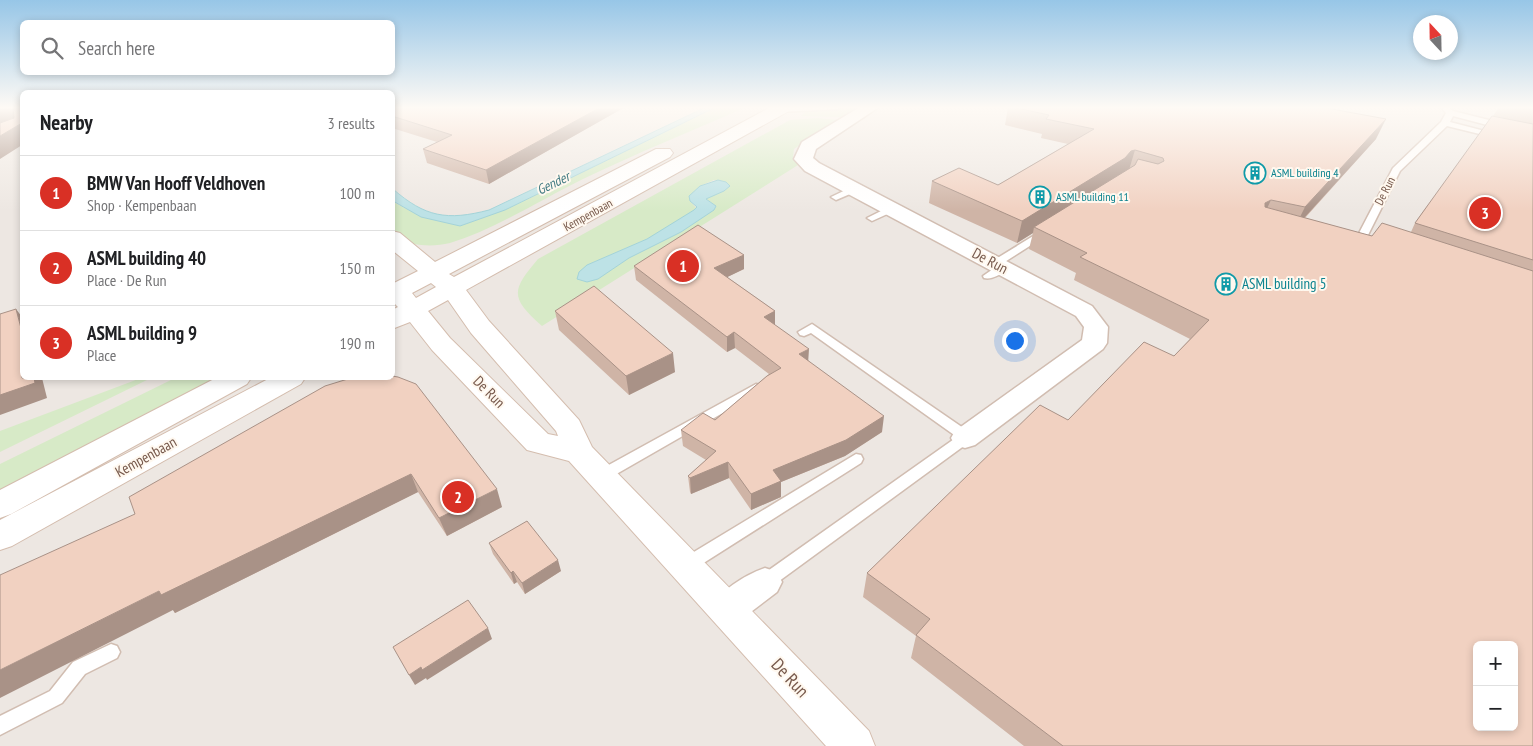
<!DOCTYPE html>
<meta charset="utf-8">
<style>
:root{--surface:#fff;--page:#f6f6f6;--text:#202124;--muted:#757577;--line:#e0e0e0;--accent:#d93025}
body{margin:0;font-family:"PT Sans Narrow",sans-serif;background:var(--page);color:var(--text)}
.controls{position:absolute;right:15px;bottom:15px;display:grid;overflow:hidden;border-radius:8px;box-shadow:0 2px 8px #0003}
.controls button{width:45px;height:45px;display:grid;place-items:center;padding:0;border:0;border-bottom:1px solid var(--line);background:var(--surface);color:var(--text);font:25px sans-serif}
.compass{position:absolute;left:1413px;top:15px;width:45px;height:45px;border-radius:50%;background:var(--surface);box-shadow:0 2px 8px #0003;rotate:338deg}
.you{position:absolute;left:1014px;top:340px;width:18px;height:18px;margin:-12px;border:4px solid #fff;border-radius:50%;background:#1a73e8;box-shadow:0 0 0 8px #1a73e833}
.badge{display:grid;place-items:center;width:32px;height:32px;border-radius:50%;background:var(--accent);color:#fff;font-size:16px;font-weight:700}
.pin{position:absolute;translate:-50% -50%;border:2px solid #fff;box-shadow:0 1px 5px #0006}
.list{margin:0;padding:0;list-style:none}
h2{display:flex;justify-content:space-between;align-items:center;height:65px;margin:0;padding:0 20px;font-size:21px}
h2 small{font-size:16px;font-weight:400;color:var(--muted)}
.list li{display:grid;grid-template-columns:32px 1fr auto;gap:15px;align-items:center;box-sizing:border-box;height:75px;padding:0 20px;border-top:1px solid var(--line)}
.list b{display:block;font-size:19px;white-space:nowrap}
.list p{margin:0;font-size:16px;white-space:nowrap;color:var(--muted)}
.list em{font-size:16px;font-style:normal;color:var(--muted)}
.icon{flex:none;width:28px;height:28px;fill:none;stroke:currentColor;stroke-width:2;stroke-linecap:round;stroke-linejoin:round}
.map{position:relative;flex:none;width:1533px;height:746px;overflow:hidden}
.search{position:absolute;background:var(--surface);box-shadow:0 2px 8px #0003;left:20px;top:20px;width:375px;height:55px;display:flex;align-items:center;gap:12px;box-sizing:border-box;padding:0 18px;border-radius:8px;color:var(--muted);font-size:19px}
.panel{position:absolute;background:var(--surface);box-shadow:0 2px 8px #0003;left:20px;top:90px;width:375px;height:290px;border-radius:8px}
.map>svg:first-child{display:block}
.industrial{fill:#ede7e2;fill-rule:evenodd}
.green{fill:#d7eac7;fill-rule:evenodd}
.water{fill:#bde2e6;stroke:#a3d3d8}
.lines{fill:none;stroke-linecap:round;stroke-linejoin:round}
.lane-casing{stroke:#d1bdb1;stroke-width:3}
.street-casing{stroke:#d1bdb1;stroke-width:3}
.secondary-casing{stroke:#d4bdae;stroke-width:2}
.lane{fill:#fff;fill-rule:evenodd}
.street{fill:#fff;fill-rule:evenodd}
.secondary{fill:#fff;fill-rule:evenodd}
.wall{fill:#cfb4a6}
.shaded-wall{fill:#a99287}
.building{fill:#f1d1c1;stroke:#a99287;fill-rule:evenodd}
.labels{text-anchor:middle;stroke-width:4;stroke-linejoin:round;paint-order:stroke}
.far-culture-label{font-size:12px;fill:#0d838f;stroke:#fff8ef;text-anchor:start}
.far-street-label{font-size:12px;fill:#77594c;stroke:#fff8ef}
.far-water-label{font-size:14px;font-style:italic;fill:#437b83;stroke:#fff8ef}
.street-label{font-size:15px;fill:#77594c;stroke:#fff8ef}
.culture-label{font-size:15px;fill:#0d838f;stroke:#fff8ef;text-anchor:start}
.near-street-label{font-size:18px;fill:#77594c;stroke:#fff8ef}
</style>
<div class="map">
<svg width="1533" height="746" viewBox="0 0 1533 746">
<rect width="100%" height="100%" fill="#fcf4e9"/>
<path class="industrial" d="M0,107H22V378H392L393,107H1533V746H0ZM1477,645H1514V727H1477Z"/>
<path class="green" d="M716,107H746C692,131 637,153 583,179C542,199 494,230 450,243C438,246 425,246 413,244C389,238 393,219 392,201L421,217L460,226L505,210Z
M857,108L842,117L801,116L806,111Z
M817,118L837,120L794,149L793,157L798,165L542,326C509,297 512,290 538,259L790,120ZM714,180L726,182L706,199L716,206L714,210L681,232L629,258L598,279L582,281L587,265L647,239L697,209L690,201L700,186Z
M141,378H151L0,452V431Z
M175,378H217L0,495V464Z"/>
<path class="water" d="M706,107H716L505,210L460,226L421,217L393,201V189C425,217 447,221 489,210Z
M718,180L726,182L730,186L724,191L706,199L716,206L714,210L681,232L629,258L598,279L587,282L577,279L579,272L587,265L647,239L694,210L697,207L690,201L689,196L700,186Z"/>
<g class="lines">
<g class="lane-casing">
<path id="lane" d="M842,107L838,109L778,112L774,110C784,103 829,106 842,107Z
M1441,107H1449L1453,111L1533,131V137L1453,116L1450,122L1500,135L1496,138L1447,126L1400,171L1366,239H1358L1357,237L1393,168L1441,122L1446,113Z
M854,186L857,187V191L836,200L831,197Z
M891,206L896,209L894,211L872,221L867,218Z
M1043,230L1047,231V235L1000,265L1006,266L1007,268C1002,274 992,280 984,278L983,276L996,267L991,266V262Z
M812,324L972,434L974,437L972,440L771,587L765,589L759,587L757,582L759,577L957,437L811,333L804,336L800,335L798,332Z
M756,384L761,385L762,388L761,391L606,480L601,481L596,480L594,476L596,472Z
M856,454L861,455L863,459L861,463L691,571L685,573L679,571L677,566L679,561Z
M111,644L117,646L120,652L117,658L85,674L62,703L0,735V716L50,691L73,662Z"/>
</g>
<g class="street-casing">
<path id="street" d="M860,107H879L816,149L813,158L819,163L1092,306L1108,327L1107,343L1103,349L975,445L965,448L955,445L951,438L955,431L1082,340L1084,327L1076,316L805,171L794,159L802,142Z
M765,568L777,572L782,582L777,592L739,621L727,625L715,621L710,610C719,591 745,575 765,568Z"/>
</g>
<g class="secondary-casing">
<path id="secondary" d="M771,107H792L789,111L466,290L489,321L579,420L592,447L869,731L875,746H826L569,461L527,450L432,350L410,322L392,329V310L398,307L392,301V284L418,271L392,250V231L400,233L435,262L656,149H670L673,153L670,157L449,274L454,277ZM431,283L436,287L416,298L412,293ZM448,300L471,333L556,431L558,436L548,434L450,338L428,311Z
M216,378H251L247,384L11,514L0,518V490Z
M270,378H305L301,384L12,546L0,550V520Z"/>
</g>
<use href="#lane" class="lane"/>
<use href="#street" class="street"/>
<use href="#secondary" class="secondary"/>
</g>
<path class="wall" d="M392,107H625L489,184L427,163L423,149L437,142L392,128Z
M1008,107H1332L1330,108L1376,139L1305,218L1372,236L1411,232L1415,223L1493,116L1499,107H1533V746H1024L911,658L916,636L863,597L867,573L1068,420L1174,356L1190,339L1074,280L1076,273L1029,249L1033,233L1017,243L929,203L932,181L998,185L1068,144L1041,138L1042,134L1005,125Z
M744,255V269L727,277L775,311V325L808,360L882,432L845,456L781,482V497L751,510L729,478L691,494L690,492L688,476L706,460L683,446L681,430L715,420L769,374L735,348L727,352L636,280L634,266Z
M555,311L675,372L629,395L559,330Z
M325,386L502,507L447,536L418,492L175,613L173,610L135,514Z
M489,543L561,571L525,594L517,582L514,584L493,554Z"/>
<path class="shaded-wall" d="M5,107H15L22,119L0,128V109Z
M601,107H625L489,184L486,170Z
M1386,119L1376,139L1294,229L1305,207Z
M22,123V145L0,159V136Z
M1135,150L1129,170L1034,227L1033,233L1017,243L1022,221L1131,151Z
M1271,200L1261,221L1265,203Z
M744,255V269L715,283L714,268Z
M16,309L22,317V332Z
M775,311V326L764,317Z
M734,332L735,348L727,352V337Z
M809,349L808,364L799,354Z
M673,353L675,372L629,395L626,376Z
M34,378H42L47,398L0,415V395Z
M884,416L882,432L845,456L781,482V497L751,510V494L773,470Z
M728,462L729,478L691,494L690,478Z
M411,474L418,492L175,613L173,610L0,698V670L159,591Z
M497,489L502,507L447,536L439,518Z
M558,560L561,571L525,594L522,583Z
M513,571L517,582L514,584L511,573Z
M488,628L492,639L427,680L422,670Z
M421,667L426,678L415,685L409,675Z"/>
<path class="building" d="M13,107H22V123L0,136V123L14,118Z
M392,107H601L486,170L423,149L452,135L392,116Z
M1012,107H1321L1386,119L1305,207L1271,200L1265,203V207L1372,236L1382,223L1533,271V746H1063L916,635L930,619L867,573L1040,405L1068,420L1144,342L1174,356L1209,320L1080,257L1087,253L1034,227L1135,165L1138,159L1158,164L1164,161L1163,158L1135,150L1131,151L1125,158L1022,221L932,181L959,168L998,185L1094,129L1046,119L1049,115ZM1477,645H1514V727H1477Z
M1492,116L1533,124V260L1415,223Z
M698,225L744,255L714,268L775,311L764,317L809,349L799,354L884,416L846,440L773,470L781,481L751,494L728,462L690,478L688,476L716,451L681,430L703,413L715,420L767,376L781,368L734,332L727,337L634,266Z
M594,286L673,353L626,376L555,311Z
M16,309L22,332V378H34L35,383L0,395V314Z
M392,376L398,377L416,384L497,489L439,518L411,474L161,595L159,591L0,670V575L135,514L129,497L325,386L351,378H392Z
M527,521L558,560L522,583L513,571L511,573L489,543Z
M468,600L488,628L422,670L421,667L409,675L393,647Z"/>
<linearGradient id="sky" x2="0" y2="1"><stop stop-color="#97c6e7"/><stop offset="0.51" stop-color="#fefaf5"/><stop offset="1" stop-color="#fefaf5" stop-opacity="0"/></linearGradient>
<rect width="1533" height="211" fill="url(#sky)"/>
<defs>
<g id="building-ring" transform="scale(1.125)"><circle r="9.5" fill="#fff8ef" stroke="#0f9aa8" stroke-width="1.5"/><path d="M-4-6H4V6H1V3H-1V6H-4ZM-2.5-4.3h1.7v1.8h-1.7ZM.8-4.3h1.7v1.8H.8ZM-2.5-1h1.7V.8h-1.7ZM.8-1h1.7V.8H.8Z" fill="#0f9aa8"/></g>
</defs>
<g fill-rule="evenodd">
<use href="#building-ring" x="1255" y="173"/>
<use href="#building-ring" x="1040" y="197"/>
<use href="#building-ring" x="1226" y="284"/>
</g>
<g class="labels">
<g class="far-culture-label">
<text x="1271" y="177">ASML building 4</text>
<text x="1056" y="201">ASML building 11</text>
</g>
<g class="far-street-label">
<text transform="translate(1385 191) rotate(-63)" y="4">De Run</text>
<text transform="translate(588 215) rotate(-29)" y="4">Kempenbaan</text>
</g>
<g class="far-water-label">
<text transform="translate(553 183) rotate(-26)" y="5">Gender</text>
</g>
<g class="street-label">
<text transform="translate(990 261) rotate(28)" y="5">De Run</text>
<text transform="translate(489 392) rotate(45)" y="5">De Run</text>
<text transform="translate(146 457) rotate(-29)" y="5">Kempenbaan</text>
</g>
<g class="culture-label">
<text x="1242" y="289">ASML building 5</text>
</g>
<g class="near-street-label">
<text transform="translate(790 678) rotate(47)" y="6">De Run</text>
</g>
</g>
</svg>
<div class="controls">
<button>+</button>
<button>−</button>
</div>
<svg class="compass" viewBox="-18 -18 36 36"><path d="M0-13l5 13h-10z" fill="#e53935"/><path d="M0 13l5-13h-10z" fill="#757577"/></svg>
<div class="you"></div>
<div class="pin badge" style="left:683px;top:266px">1</div>
<div class="pin badge" style="left:458px;top:497px">2</div>
<div class="pin badge" style="left:1485px;top:213px">3</div>
<div class="search"><svg class="icon" aria-label="search" viewBox="0 0 24 24"><circle cx="10" cy="10" r="6"/><path d="M15 15l6 6"/></svg>Search here</div>
<section class="panel">
<h2>Nearby<small>3 results</small></h2>
<ul class="list">
<li><span class="badge">1</span><div><b>BMW Van Hooff Veldhoven</b><p>Shop · Kempenbaan</p></div><em>100 m</em></li>
<li><span class="badge">2</span><div><b>ASML building 40</b><p>Place · De Run</p></div><em>150 m</em></li>
<li><span class="badge">3</span><div><b>ASML building 9</b><p>Place</p></div><em>190 m</em></li>
</ul>
</section>
</div>
